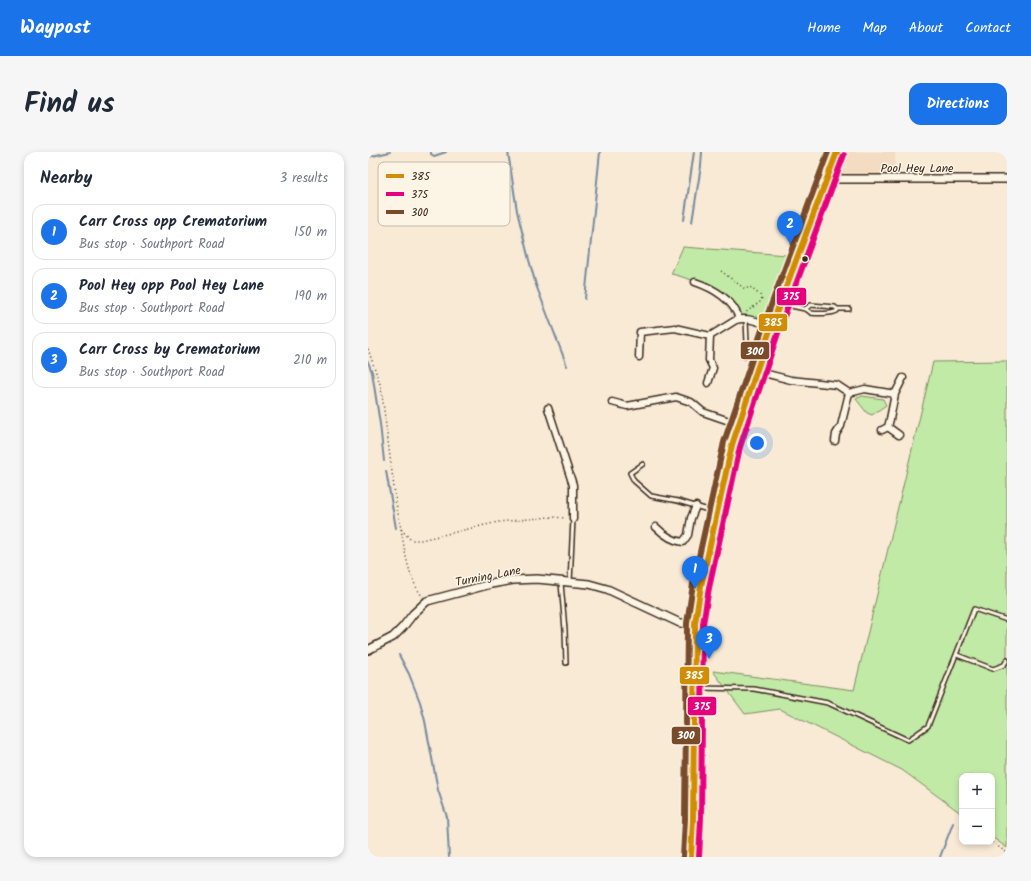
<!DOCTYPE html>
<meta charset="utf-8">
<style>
:root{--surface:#fff;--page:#f6f6f7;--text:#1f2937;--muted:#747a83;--line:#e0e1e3;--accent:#1a73e8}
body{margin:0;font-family:Kalam,sans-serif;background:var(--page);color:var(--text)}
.controls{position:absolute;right:12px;bottom:12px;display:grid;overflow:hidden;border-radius:8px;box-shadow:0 2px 6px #0003}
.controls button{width:36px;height:36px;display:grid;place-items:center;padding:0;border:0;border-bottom:1px solid var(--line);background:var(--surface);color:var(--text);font:20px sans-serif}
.you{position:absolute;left:389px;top:291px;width:14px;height:14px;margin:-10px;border:3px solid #fff;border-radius:50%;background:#1a73e8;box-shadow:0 0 0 6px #1a73e833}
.badge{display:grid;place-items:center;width:26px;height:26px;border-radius:50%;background:var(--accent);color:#fff;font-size:13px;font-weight:700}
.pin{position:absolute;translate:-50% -33px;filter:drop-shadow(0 1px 2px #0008)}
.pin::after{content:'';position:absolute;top:21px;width:14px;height:12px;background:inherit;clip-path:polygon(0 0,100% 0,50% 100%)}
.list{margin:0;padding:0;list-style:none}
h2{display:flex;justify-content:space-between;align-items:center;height:52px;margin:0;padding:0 16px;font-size:17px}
h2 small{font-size:13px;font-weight:400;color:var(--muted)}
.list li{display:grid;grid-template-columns:26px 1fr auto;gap:12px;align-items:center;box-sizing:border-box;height:56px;margin:0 8px 8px;padding:0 8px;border:1px solid var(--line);border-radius:12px}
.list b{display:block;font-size:15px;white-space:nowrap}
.list p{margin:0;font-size:13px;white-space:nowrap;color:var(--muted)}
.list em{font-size:13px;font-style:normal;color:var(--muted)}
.map{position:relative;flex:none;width:639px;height:705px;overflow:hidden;border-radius:12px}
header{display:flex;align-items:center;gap:24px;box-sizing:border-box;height:56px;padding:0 20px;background:var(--accent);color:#fff}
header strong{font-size:19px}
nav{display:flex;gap:22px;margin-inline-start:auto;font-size:14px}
.intro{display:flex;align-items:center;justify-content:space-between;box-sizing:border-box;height:96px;padding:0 24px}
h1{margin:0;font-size:28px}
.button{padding:10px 18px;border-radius:12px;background:var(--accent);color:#fff;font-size:14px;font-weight:700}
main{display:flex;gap:24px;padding:0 24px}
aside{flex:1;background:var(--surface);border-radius:12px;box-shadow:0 2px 6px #0003}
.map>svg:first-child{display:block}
.built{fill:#f3dcc2}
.green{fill:#c1eaa6;stroke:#7e8a62}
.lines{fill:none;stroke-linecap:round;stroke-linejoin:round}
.stream{stroke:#758ba0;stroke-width:2}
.service-casing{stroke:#3b2a1e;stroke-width:6}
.minor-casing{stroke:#3b2a1e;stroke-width:9}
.tertiary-casing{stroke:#3b2a1e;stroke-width:10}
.trunk-casing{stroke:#3b2a1e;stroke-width:13}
.path{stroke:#3b2a1e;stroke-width:1.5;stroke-dasharray:1 3;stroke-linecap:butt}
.service{stroke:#fcf5e5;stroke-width:3}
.minor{stroke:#fcf5e5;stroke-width:6}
.tertiary{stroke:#fcf5e5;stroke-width:7}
.trunk{stroke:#fedd96;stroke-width:10}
.bus-1-casing{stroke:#fcf5e5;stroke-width:9}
.bus-2-casing{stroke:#fcf5e5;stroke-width:9}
.bus-3-casing{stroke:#fcf5e5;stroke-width:9}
.bus-1{stroke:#d18d06;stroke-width:6}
.bus-2{stroke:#e5007d;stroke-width:6}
.bus-3{stroke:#7a4b2a;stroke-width:6}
.bus-dot{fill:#3b2a1e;stroke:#fcf5e5;stroke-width:1.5}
.labels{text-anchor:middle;stroke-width:3;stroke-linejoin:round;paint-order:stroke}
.street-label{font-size:12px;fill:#3b2a1e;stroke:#fcf5e5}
.key{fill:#fcf5e5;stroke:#c2b8a9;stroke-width:1}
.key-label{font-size:11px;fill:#3b2a1e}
.line-badge{stroke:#fcf5e5;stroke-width:1.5}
.badge-label{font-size:11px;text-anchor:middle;font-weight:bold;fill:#fff}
</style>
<header>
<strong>Waypost</strong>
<nav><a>Home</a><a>Map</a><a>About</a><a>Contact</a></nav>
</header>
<div class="intro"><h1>Find us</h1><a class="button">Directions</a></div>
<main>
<aside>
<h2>Nearby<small>3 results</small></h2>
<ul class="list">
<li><span class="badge">1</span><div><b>Carr Cross opp Crematorium</b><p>Bus stop · Southport Road</p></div><em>150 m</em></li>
<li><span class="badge">2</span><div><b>Pool Hey opp Pool Hey Lane</b><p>Bus stop · Southport Road</p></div><em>190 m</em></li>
<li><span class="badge">3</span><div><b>Carr Cross by Crematorium</b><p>Bus stop · Southport Road</p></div><em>210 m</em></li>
</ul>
</aside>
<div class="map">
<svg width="639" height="705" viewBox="0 0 639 705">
<rect width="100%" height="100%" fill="#f8ead5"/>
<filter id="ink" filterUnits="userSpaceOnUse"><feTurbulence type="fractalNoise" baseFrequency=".025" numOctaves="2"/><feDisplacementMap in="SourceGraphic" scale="8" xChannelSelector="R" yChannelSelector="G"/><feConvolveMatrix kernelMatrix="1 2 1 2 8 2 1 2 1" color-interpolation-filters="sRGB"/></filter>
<g filter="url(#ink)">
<path class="built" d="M480,0H527V23H472Z"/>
<path class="green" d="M315,95L418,103L396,170L374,166L364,151L327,129L308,123L303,122Z
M639,209V696L624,685V624H594V662L534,618L412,557L377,562L345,519L486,538L565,210Z
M494,244L515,247L518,253L504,263L499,261L488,247Z"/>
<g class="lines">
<path class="stream" d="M63,0V2L66,4L78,0
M140,0L149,59L161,108L168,133L199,214
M0,5L22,0
M316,68L326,0
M324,70L333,14L334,0
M217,147L232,0
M0,210L4,220L12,272L16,309
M18,319L28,376
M31,503L41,522L52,550L57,569L70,638L79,665L81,705
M572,705L585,671"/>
<g class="service-casing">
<path id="service" d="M414,152L437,157L443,153L467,155L469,157V159C464,162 449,162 443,161C442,160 438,157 437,157
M469,157H481
M376,204L379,191L378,167
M275,312L262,321L266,329L283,344L310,349L347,360
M202,430L205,367
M193,431L197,478L198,511
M589,503L625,517L636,513L639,508
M328,536L386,537L460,551L540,588L560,574L606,457L639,468"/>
</g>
<g class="minor-casing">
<path id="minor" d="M327,130C345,136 366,148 371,167
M271,205L272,180L307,176L342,184
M388,219L423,228L469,233L481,241L497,237L527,242L522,267L520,275
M340,231L345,216L341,208L342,184L368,168C380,165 392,170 403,175
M527,242L535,226
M244,250L259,254L308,245L323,250L335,260L370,272
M180,256L205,333V367
M514,278L520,275L531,283
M467,289L468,282L473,274L481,241
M288,375C296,383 304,389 315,390L320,383L323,366L328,354"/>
</g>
<g class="tertiary-casing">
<path id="tertiary" d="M459,28L468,27H639
M0,498L25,485L35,475L45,462L59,449L123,432L145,428L169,427L221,432L239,437L312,471H327"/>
</g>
<g class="trunk-casing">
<path id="trunk" d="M323,705L325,667L327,471L333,434L364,293L403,175L469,0"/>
</g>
<path class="path" d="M353,119L377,137L382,135L393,144L394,146L392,150L377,161
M0,197L13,235L28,351L33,377L43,388H53L130,370L182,365L198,366
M33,377C37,399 40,427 55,445
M318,465L323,438
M317,477L318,495
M336,489L337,473L339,455
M624,690L639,701"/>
<use href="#service" class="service"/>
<use href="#minor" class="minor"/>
<use href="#tertiary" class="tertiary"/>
<use href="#trunk" class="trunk"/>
<g class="bus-1-casing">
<path id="bus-1" d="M323,705L325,667L327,471L333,434L364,293L403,175L469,0"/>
</g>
<g class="bus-2-casing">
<path id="bus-2" d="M331,705L333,667L335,472L341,436L372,295L411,178L476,3"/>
</g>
<g class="bus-3-casing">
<path id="bus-3" d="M315,705L317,667L319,471L325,432L356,290L396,172L460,0"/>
</g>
<use href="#bus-1" class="bus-1"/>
<use href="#bus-2" class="bus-2"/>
<use href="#bus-3" class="bus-3"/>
</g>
</g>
<circle class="bus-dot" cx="437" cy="107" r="3.5"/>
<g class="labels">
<g class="street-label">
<text x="549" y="20">Pool Hey Lane</text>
<text transform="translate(120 424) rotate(-11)" y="4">Turning Lane</text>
</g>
</g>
<rect x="10" y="10" width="132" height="64" rx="6" class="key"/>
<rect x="18" y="22" width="18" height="4" fill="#d18d06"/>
<rect x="18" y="40" width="18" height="4" fill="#e5007d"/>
<rect x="18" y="58" width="18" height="4" fill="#7a4b2a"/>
<g class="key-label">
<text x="43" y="28">385</text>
<text x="43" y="46">375</text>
<text x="43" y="64">300</text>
</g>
<g class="line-badge">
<rect x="408" y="135" width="31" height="19" rx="4" fill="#e5007d"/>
<rect x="390" y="161" width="30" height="19" rx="4" fill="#d18d06"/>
<rect x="372" y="189" width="30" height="19" rx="4" fill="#7a4b2a"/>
<rect x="311" y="514" width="31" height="19" rx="4" fill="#d18d06"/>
<rect x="319" y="544" width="30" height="20" rx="4" fill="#e5007d"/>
<rect x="303" y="574" width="30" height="19" rx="4" fill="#7a4b2a"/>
</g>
<g class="badge-label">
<text x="423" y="148">375</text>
<text x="405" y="174">385</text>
<text x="387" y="203">300</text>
<text x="326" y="527">385</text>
<text x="334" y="558">375</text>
<text x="318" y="587">300</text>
</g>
</svg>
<div class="controls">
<button>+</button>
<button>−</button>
</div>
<div class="you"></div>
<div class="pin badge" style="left:327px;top:437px">1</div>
<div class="pin badge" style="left:422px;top:92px">2</div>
<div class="pin badge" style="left:341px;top:507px">3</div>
</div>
</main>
